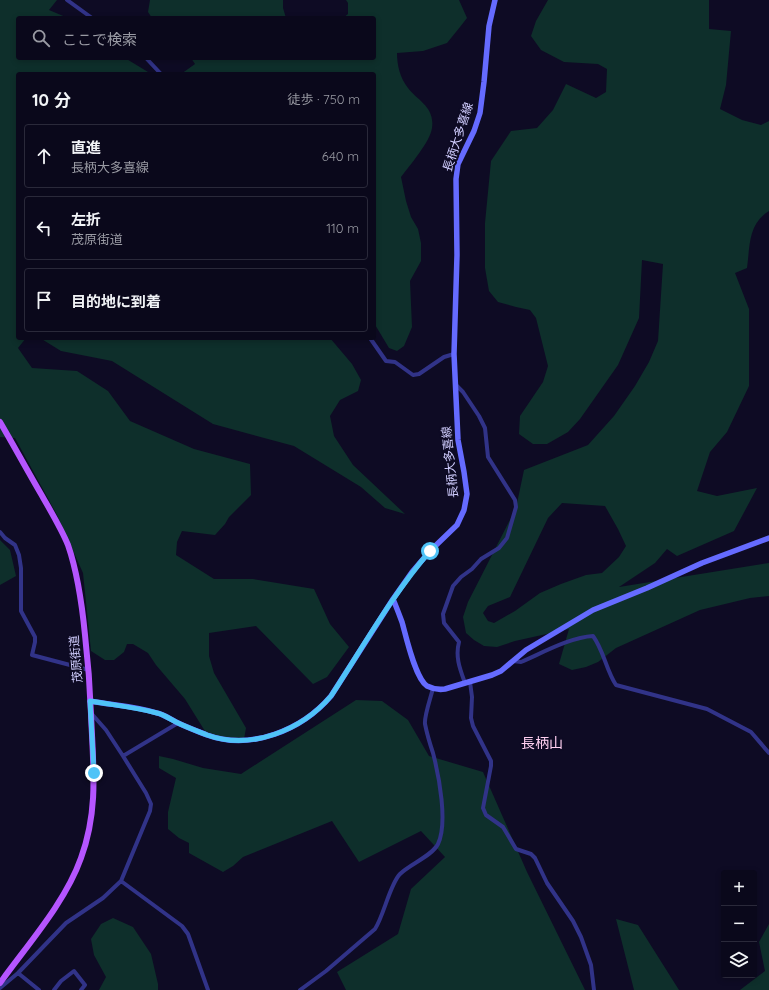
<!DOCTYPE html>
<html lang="ja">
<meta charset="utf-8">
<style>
:root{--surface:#0a081b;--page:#131124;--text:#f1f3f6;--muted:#999aa3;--line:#2a293a}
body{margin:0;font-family:Quicksand,"Noto Sans JP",sans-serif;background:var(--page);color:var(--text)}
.controls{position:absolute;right:12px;bottom:12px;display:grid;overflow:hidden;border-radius:4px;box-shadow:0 2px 6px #0003}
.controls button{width:36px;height:36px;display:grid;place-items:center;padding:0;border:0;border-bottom:1px solid var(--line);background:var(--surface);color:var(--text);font:20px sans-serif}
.stop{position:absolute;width:12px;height:12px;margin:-9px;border:3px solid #4fc3f7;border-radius:50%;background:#fff}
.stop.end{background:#4fc3f7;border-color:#fff;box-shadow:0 1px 4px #0008}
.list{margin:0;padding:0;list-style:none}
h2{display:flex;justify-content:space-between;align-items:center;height:52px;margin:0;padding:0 16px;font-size:17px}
h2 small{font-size:13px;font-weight:400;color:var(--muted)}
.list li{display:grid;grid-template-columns:26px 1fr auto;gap:12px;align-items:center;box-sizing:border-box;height:64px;margin:0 8px 8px;padding:0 8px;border:1px solid var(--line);border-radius:4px}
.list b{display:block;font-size:15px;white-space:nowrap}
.list p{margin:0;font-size:13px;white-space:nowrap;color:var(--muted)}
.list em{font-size:13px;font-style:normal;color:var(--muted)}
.icon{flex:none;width:22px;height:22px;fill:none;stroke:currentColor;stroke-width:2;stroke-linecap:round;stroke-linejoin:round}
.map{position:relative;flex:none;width:769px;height:990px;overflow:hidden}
.search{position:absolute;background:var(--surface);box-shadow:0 2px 6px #0003;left:16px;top:16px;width:360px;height:44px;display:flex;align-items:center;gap:10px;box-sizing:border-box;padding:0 14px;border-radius:4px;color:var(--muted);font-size:15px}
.panel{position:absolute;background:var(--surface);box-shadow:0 2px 6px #0003;left:16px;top:72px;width:360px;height:268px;border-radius:4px}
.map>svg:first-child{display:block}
.green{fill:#0e2f2b;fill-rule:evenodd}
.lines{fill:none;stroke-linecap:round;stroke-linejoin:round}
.street{stroke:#313388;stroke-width:4}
.secondary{stroke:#656bff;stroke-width:5.5}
.primary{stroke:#b555ff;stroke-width:6}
.route{stroke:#4fc3f7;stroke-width:5}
.labels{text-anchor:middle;stroke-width:4;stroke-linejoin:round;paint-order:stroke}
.street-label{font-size:12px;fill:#d1ceff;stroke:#0e0b24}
.quarter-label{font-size:14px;fill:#ffd0f1;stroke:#0e0b24}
</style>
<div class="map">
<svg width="769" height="990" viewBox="0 0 769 990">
<rect width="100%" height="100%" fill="#0e0b24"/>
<path class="green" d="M0,0H57L49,10L68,18H18V58H125L148,72L149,74H18V338H26L18,348L32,368L77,371L108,391L130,421L194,449L250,464L251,495L229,517L225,524L215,535L182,531L177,542L176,555L214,579H253L314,589L330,624L349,647L327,677L313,684L256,626L209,633V656L214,673L246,728L244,739L208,736L185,699L156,665L148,653L133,644H127L124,652L114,660H105L91,651L83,573L57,515L15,438L0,437Z
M150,0H283V8L286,18H152L148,12Z
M346,0H459L467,18L460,27L447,43L423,51L397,53C397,65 400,78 408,88C418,101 435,107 432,128C430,142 410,165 401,177L406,201L411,217L418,229L421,243V261L410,281L412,327L404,346L397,351L389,348L374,323V74H181L195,64L191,58H374V18H343L348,14V3Z
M548,0H709V29L731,31L726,85L720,109L742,120L761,125L769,121V211C748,224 750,246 747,268L735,273L749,309V386L727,432L710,452L697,491L717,496L757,488L734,531L677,556L667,549L655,563L619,587L769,563V596L750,598L700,610L616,648L598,662L586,667L572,670L559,664L569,629L515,641L497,647L484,646L474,640L466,633L463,617L468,602L516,508L524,470L588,445L614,416L635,386L649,362L658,341L663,264L642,260L639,318L618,365L580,419L568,432L547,444H533L519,434L520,416L543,382L548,366L536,318L530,310L516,307L498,302L489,291L485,268V223L491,161L511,131L537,128L553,110L566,84L596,98L606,92L607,69L598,64L564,62L541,50L531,36L536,21ZM562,503L605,506L618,529L626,546L619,557L602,573L586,575L561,584L540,593L515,611L494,623L488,621L483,613L488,606L510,597L548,518Z
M40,338H330L352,364L361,380L358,391L340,400L330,416L334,436L353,465L405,514L385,508L361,487L294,446L213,424L112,361L61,351Z
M0,540L10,550L16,576L0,585Z
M356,700L382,701L408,720L429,756L483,772L527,872L585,990H346L337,972L398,934L411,889L445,857L421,831L359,862L332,821L243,857L233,866L223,872L189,853V843L179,838L168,829V812L176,778L159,768V756L173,759L203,768L241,774Z
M113,918L133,927L151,954L158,984V990H99L106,977L94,955L91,939L101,924Z
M616,919L638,925L679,990H634Z
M769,924V990H740L765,971L759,942Z"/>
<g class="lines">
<path class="street" d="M67,0L92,18
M146,58L161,74
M370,338L386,361L395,362L413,375L419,374L444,357L454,354
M456,385L463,392L479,416L485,428L488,457L515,500L516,507L507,538L499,548L481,559L472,569L461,577L453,586L443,614L444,623L459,642C455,657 460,669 465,683
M0,532L5,538L15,545L19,555L21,568V611L35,637V642L32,655L89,670
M513,661L521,662C542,653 571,637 593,636C604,651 606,670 616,685L707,709L751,732L769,753
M470,682L472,697L471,718L473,726L491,761V766L483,808L486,815L503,827L516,849L531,854L535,858L547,883L573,921L581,937L591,965L594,990
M123,756L178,723
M121,881L182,926L188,934L208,990
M18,973L39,990
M0,988L18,973L66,923L103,898L121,881L150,811L151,804L146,793L123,756L106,730L91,713
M54,990L61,981L74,971L85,985L81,990
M300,990L326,971L375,929C384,915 390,884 400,874C410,864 432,856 438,844C448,823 439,776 433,753C430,744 427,734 425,724C424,716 431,697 433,688"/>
<path class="secondary" d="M393,599C396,606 399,614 402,622C406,636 415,678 427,686C433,689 439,690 445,689L492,675L501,671L526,650L593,610L647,588L702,563L769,538
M90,701C112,705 135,706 157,713C163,714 170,719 176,722C186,727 197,731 207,735C251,751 302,730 331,696L393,599L412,572L430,551L457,525L464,510L467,494L464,472L458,440L454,354L457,255L456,179L458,164L474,131L480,113L484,82L489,26L495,0"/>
<path class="primary" d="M0,422C14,446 27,470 41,494C50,510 61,528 68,545C78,574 82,604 85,635C88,661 90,687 91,714C93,765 99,809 81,858C65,903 28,944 0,983"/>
</g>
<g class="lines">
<path class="route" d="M94,773L90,701C112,705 135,707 157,713C163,714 170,719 176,722C186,727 197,731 207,735C251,751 302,730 331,696C363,647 392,595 430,551"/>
</g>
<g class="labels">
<g class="street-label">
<text transform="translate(458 137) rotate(-72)" y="4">長柄大多喜線</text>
<text transform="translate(450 462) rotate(-96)" y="4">長柄大多喜線</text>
<text transform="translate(76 659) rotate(-95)" y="4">茂原街道</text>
</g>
<g class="quarter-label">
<text x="542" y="748">長柄山</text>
</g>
</g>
</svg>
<div class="controls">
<button>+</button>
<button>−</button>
<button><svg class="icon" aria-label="layers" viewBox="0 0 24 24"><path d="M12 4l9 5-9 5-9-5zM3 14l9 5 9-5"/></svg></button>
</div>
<div class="stop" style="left:430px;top:551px"></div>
<div class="stop end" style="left:94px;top:773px"></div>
<div class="search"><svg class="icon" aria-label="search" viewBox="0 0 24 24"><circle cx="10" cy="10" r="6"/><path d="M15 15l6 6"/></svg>ここで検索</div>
<section class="panel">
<h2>10 分<small>徒歩 · 750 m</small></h2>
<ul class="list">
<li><svg class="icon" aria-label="ahead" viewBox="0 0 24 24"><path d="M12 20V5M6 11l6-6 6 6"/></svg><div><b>直進</b><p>長柄大多喜線</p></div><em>640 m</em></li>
<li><svg class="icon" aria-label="left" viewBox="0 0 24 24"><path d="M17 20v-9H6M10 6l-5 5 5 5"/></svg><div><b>左折</b><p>茂原街道</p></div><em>110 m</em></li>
<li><svg class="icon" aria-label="arrive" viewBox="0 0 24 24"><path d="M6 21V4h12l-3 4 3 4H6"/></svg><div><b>目的地に到着</b></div></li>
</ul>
</section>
</div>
